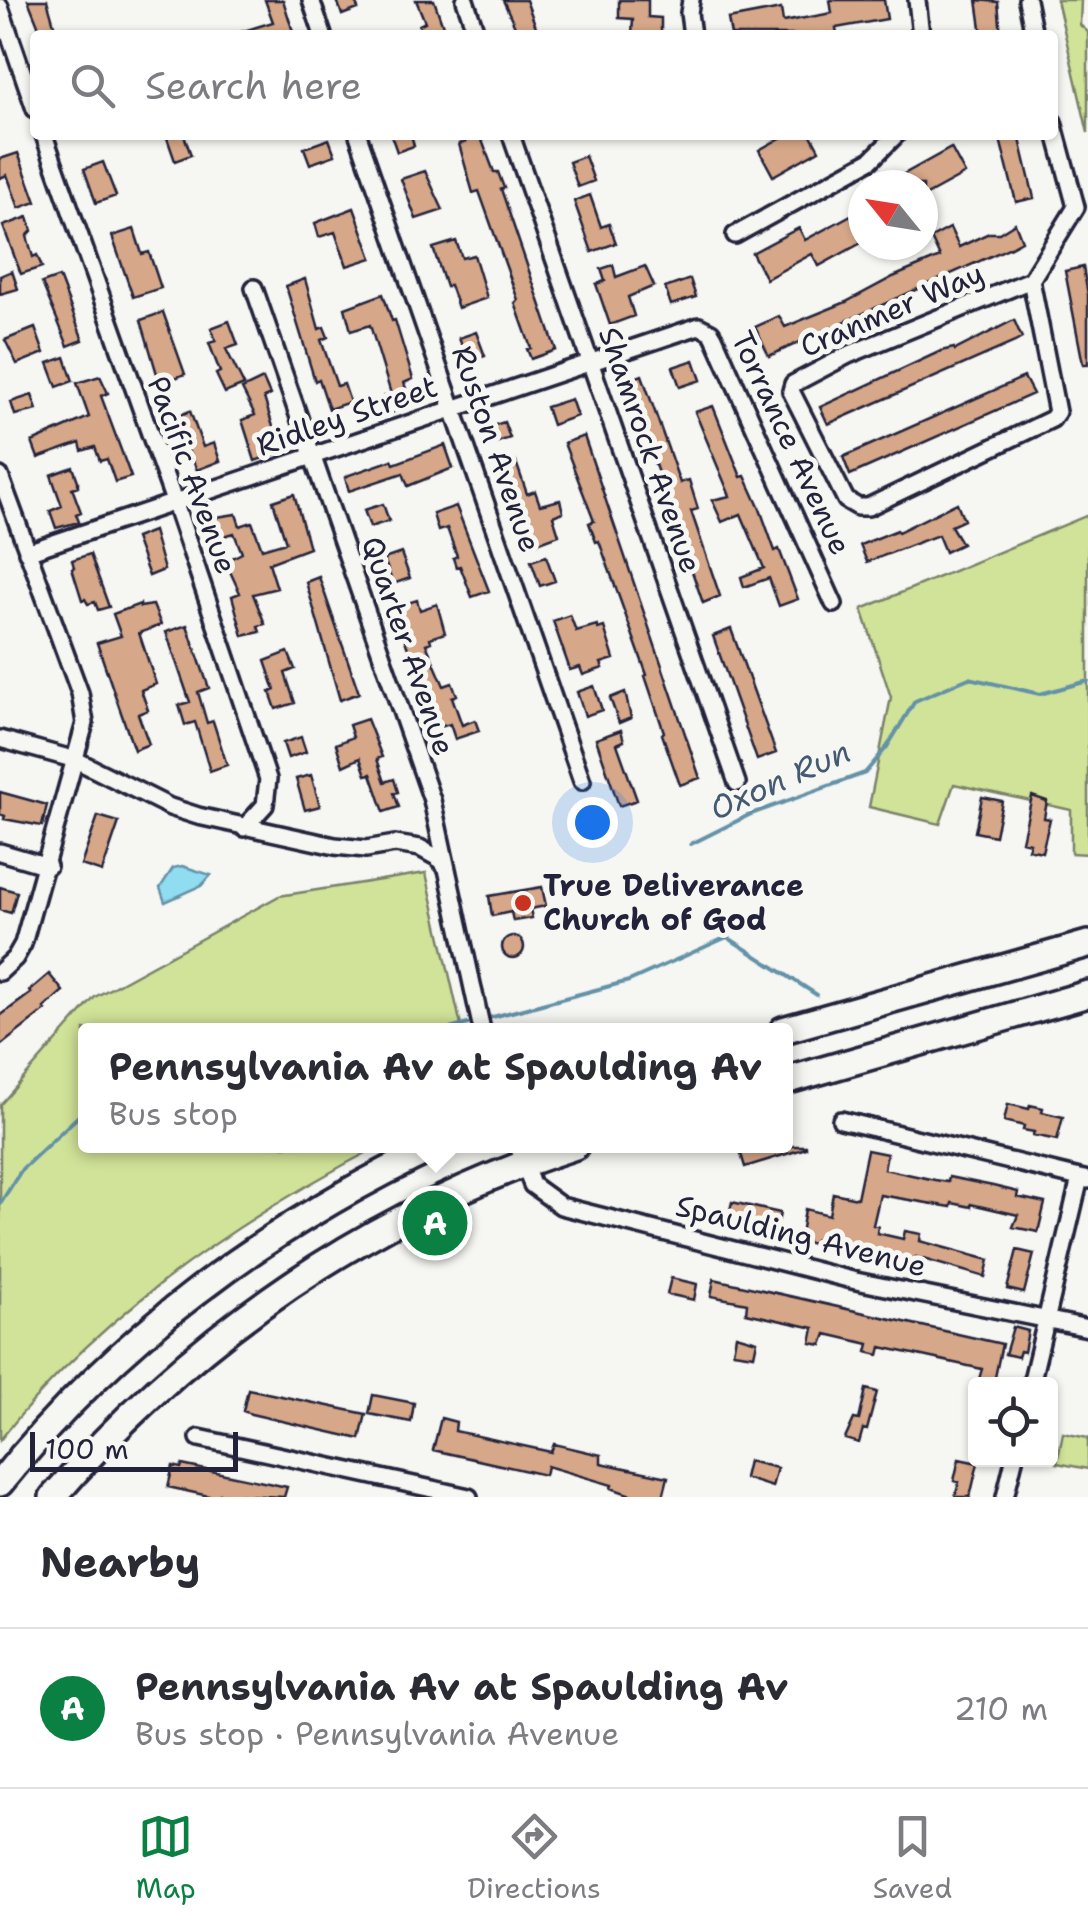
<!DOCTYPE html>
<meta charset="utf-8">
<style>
:root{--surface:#fff;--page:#f2f2f3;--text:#2b2b33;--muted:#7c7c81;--line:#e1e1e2;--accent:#0b8043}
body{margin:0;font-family:"Shantell Sans",sans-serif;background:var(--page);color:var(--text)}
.controls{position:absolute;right:30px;bottom:30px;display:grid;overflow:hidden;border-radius:10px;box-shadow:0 2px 8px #0004}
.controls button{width:90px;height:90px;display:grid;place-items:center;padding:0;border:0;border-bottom:2px solid var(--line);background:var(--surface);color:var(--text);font:50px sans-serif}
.compass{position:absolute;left:848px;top:170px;width:90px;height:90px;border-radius:50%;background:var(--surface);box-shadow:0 2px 8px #0004;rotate:300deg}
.scale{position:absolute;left:30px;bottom:25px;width:208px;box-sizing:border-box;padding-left:10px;border:5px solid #22223b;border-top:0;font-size:28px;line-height:35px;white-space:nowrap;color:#22223b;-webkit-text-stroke:8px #f6f6f2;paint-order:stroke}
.you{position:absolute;left:592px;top:822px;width:35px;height:35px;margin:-25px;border:8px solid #fff;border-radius:50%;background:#1a73e8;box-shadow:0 0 0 15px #1a73e833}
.badge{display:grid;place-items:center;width:65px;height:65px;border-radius:50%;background:var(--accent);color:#fff;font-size:32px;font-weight:700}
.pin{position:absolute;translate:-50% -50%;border:5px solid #fff;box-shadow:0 2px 10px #0006}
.popup{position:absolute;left:78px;top:1023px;width:715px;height:130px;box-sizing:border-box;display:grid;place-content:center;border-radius:10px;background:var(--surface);filter:drop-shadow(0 2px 8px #0005);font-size:32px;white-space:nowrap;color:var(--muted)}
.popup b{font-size:38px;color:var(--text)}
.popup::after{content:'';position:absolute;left:50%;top:100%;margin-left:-20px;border:20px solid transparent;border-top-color:var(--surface)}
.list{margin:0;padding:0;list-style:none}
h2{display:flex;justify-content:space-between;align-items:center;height:130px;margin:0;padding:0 40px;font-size:42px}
h2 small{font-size:32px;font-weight:400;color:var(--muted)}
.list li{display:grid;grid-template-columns:65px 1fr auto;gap:30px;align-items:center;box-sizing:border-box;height:160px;padding:0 40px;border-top:2px solid var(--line)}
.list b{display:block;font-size:38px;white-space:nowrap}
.list p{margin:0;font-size:32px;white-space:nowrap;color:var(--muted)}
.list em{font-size:32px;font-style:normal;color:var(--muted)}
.icon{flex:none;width:55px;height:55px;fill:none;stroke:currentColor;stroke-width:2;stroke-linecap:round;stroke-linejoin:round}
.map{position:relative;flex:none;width:1088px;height:1497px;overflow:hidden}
.search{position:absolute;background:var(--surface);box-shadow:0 2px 8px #0004;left:30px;right:30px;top:30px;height:110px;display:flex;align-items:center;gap:25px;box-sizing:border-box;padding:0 35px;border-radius:10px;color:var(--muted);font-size:38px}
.sheet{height:290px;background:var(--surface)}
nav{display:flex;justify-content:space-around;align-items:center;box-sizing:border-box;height:140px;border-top:2px solid var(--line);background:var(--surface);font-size:28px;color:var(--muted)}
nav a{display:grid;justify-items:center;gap:5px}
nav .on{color:var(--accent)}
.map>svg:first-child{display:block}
.green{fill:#d1e398;stroke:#7a826a;stroke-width:2.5}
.water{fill:#90dcf1;stroke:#6492a8;stroke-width:2.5}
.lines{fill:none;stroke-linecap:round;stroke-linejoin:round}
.stream{stroke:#6492a8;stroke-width:4}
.building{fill:#d6a788;stroke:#22223b;stroke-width:2.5}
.minor-casing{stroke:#22223b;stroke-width:22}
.trunk-casing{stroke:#22223b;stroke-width:32}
.minor{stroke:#f6f6f2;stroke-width:15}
.trunk{stroke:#f6f6f2;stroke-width:25}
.poi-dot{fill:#c8321e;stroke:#f6f6f2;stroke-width:4}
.labels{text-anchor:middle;stroke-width:10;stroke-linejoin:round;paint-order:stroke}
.street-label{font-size:30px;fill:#22223b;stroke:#f6f6f2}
.poi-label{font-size:30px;font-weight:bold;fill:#22223b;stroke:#f6f6f2;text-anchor:start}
.water-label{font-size:32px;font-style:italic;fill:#435a72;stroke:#f6f6f2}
</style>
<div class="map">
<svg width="1088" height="1497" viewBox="0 0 1088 1497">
<rect width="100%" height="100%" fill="#f6f6f2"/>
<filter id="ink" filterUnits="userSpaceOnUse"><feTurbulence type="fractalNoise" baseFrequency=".01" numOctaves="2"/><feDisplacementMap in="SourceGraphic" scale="20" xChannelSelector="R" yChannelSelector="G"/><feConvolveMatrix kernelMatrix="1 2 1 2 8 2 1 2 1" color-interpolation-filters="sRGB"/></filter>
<g filter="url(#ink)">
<path class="green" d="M1057,0H1081L1080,25L1088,32V133Z
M1088,515V854L1071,853V810L954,784L940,824L869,807L891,697L862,609Z
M426,873L462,1030H85V1146H379C239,1219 99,1315 0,1440V1105L95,997L279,896Z
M1063,1433L1088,1438V1469L1057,1463Z"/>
<path class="water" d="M182,866L211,875L201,886L165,902L160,888L173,868Z"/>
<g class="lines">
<path class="stream" d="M691,844L751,814L865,773L887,747L915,701L969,678L1040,694L1088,681
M718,913L727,936
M489,1018L629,981L727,937L817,995
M446,1030L468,1024
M0,1204L22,1169L85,1110"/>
</g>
<path class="building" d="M28,0H47L57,35H42Z
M265,0H283L294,35H241L240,32L273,22Z
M337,0H355L358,9L342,15Z
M416,0H434L446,35H423L419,25L425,22Z
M503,0H526L539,35H519Z
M619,0H648V17L661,18V35H632L633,19L619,18Z
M830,0H884L887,19L836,28L837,35H731L728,19L781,9L783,22L832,13Z
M977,0L998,2L1001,35H982Z
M166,135H184L191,155L175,161Z
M391,135H411L414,146L397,152Z
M463,135H480L494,172H498L504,188L501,189L556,350L531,359L527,349L531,348L515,303L518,300L479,191L473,193L459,144L465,142Z
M786,135H811L819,150L773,176L759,150Z
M999,135H1019L1034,198L1016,202Z
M329,139L335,155L310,164L304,148Z
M951,148L965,174L923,197V185H910L904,174Z
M18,153L36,202L19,208L7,175L0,178V159Z
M585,156L594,181L578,187L569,162Z
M103,162L116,196L96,203L84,169Z
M425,171L443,210L416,219L401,179Z
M590,195L601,227L609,224L616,243L592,252L574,201Z
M354,208L372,258L347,266L335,232L319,237L315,223Z
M851,215L863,242L819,266L812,254L766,279L752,253L799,228L805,240Z
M28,217L32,231L27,236L33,257L37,255L42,267L21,274L3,226Z
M1015,223L1022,241L1011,247L769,356L755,327L779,316L785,327L846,302L893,277L940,257L931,238L950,228L959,247L989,233H999Z
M134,229L142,254L149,252L161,288L133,297L112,236Z
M456,241L462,258L474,255L487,298L458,308L450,285L446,287L433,248Z
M613,265L616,277L645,266L654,286L628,297L634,316L610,325L596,284L605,281L601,269Z
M1083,267L1088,295V364H1083L1065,271Z
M12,271L18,289L0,294V276Z
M59,277L83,340L68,346L42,283Z
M305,279L319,329L324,327L328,337L321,340L337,386L344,384L350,402L329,409L319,379L315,381L286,286Z
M690,279L696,297L671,305L665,288Z
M383,294L392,321L395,320L413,379L404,383L412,405L391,413L385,396L391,394L370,325L351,331L345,308Z
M163,312L185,374L160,384L141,320Z
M1014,320L1022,338L1015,342L828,424L820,407L941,351L954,348L955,350Z
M229,321L238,345L226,349L244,385L225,393L216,374L220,372L209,343L216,341L211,328Z
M35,328L44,353L17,364L5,340Z
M476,332L485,356L468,362L459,338Z
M65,357L73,381L57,387L48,363Z
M694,360L701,380L680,387L673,367Z
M642,375L680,483L689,480L698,509L691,511L720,596L703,603L626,381Z
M100,376L108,393L101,396L131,477L115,482L107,459L100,461L95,447L82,451L80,443L38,458L32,442L89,417L77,383Z
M1024,377L1033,394L850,475L843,457Z
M263,379L270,395L264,398L281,452L255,461L242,420L255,415L242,389Z
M32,395L37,410L15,415L11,402Z
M571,399L577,416L552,425L546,407Z
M713,406L741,477L745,476L760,509L775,551L779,549L798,599L779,606L769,578L744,587L741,577L764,568L741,514L722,522L712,500L730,496L695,412Z
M190,411L203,447L214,443L220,461L197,470L176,425L175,417Z
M504,422L510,438L492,444L486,428Z
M584,436L700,778L680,785L662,734L664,732L645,676L647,675L599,541L596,542L589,523L594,521L564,443Z
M445,445L453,468L408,486L403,473L349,491L345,478L349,475L392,460L394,464Z
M516,462L527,494L535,491L540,505L560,500L563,512L553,516L559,535L535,544L524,516L516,519L499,468Z
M73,467L78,481V486L72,488L81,512L76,514L79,522L56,528L50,511L62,506L51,475Z
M294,494L309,548L269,563L277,588L253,594L265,624L258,626L260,632L243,636L232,596L240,593L227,565L232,563L230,559L242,553L234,533L217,538L210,518L236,514L240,526L252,522L262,549L286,542L273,501Z
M957,503L964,520L951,526L962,544L945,552L938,535L867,562L860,545L897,530L898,532Z
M383,504L389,521L370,527L364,510Z
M456,506L489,591L472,597L460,566L456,567L453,558L457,556L447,528L438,531L433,514Z
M153,531L164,570L149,576L135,538Z
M401,553L410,578L393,584L384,559Z
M90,554L109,607L98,610L95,602L88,604L85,599L82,600L72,568L74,567L72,560Z
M546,556L555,581L540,586L531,561Z
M319,577L359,693L340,700L306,582Z
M417,600L420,610L437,604L445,633L430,638L431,642L426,644L444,686L452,683L457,695L452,697L462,725L475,720L479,731L455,739L450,724L437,728L395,613V607Z
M140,604V607L153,605L161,625L139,633L156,684L141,690L148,710L138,714L149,744L134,750L97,643L121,636L113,614Z
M570,615L576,631L597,625L598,629L604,627L614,659L601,663L603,668L583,675L580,667L570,670L553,621Z
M187,625L209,688L198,692L207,723L213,721L227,765L210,771L195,722L185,725L179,705L190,702L166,632Z
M731,629L776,753L757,760L713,636Z
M288,652L295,669L285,673L295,703L276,709L270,692L275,690L265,661Z
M594,686L602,710L585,716L577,692Z
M625,692L631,718L619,723L610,698Z
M367,719L382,757L377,759L385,782L394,779L398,792L394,793L399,807L384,812L371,774L366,775L360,758L343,766L336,744L353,737L349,725Z
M621,730L624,741L617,744L637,800L619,806L596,739Z
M301,737L306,752L288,758L283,743Z
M311,775L320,806L305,810L296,779Z
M0,792L47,805L42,826L4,819L5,816L0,814Z
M1032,796L1047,801L1044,818L1050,819L1042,852L1028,849L1030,843L1022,841Z
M982,797L1002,801L995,836L975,832Z
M98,816L119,822L102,872L81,865Z
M0,887L17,892L11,913L0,910Z
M542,887L546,906L530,909L532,918L513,921L511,912L492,916L489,896Z
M502 947a11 11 0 1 1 22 0a11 11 0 1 1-22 0Z
M49,974L63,991L44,1008L46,1010L0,1046V1016L31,993L29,991Z
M1008,1104L1029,1109L1030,1105L1043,1108L1042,1112L1063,1117L1057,1140L1033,1135L1034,1132L1023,1130L1024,1126L1004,1121Z
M748,1146H806V1148L745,1167L739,1148Z
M867,1150L887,1154L884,1169L935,1180L948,1182L949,1177L993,1186L1018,1192L1017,1197L1045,1203L1038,1232L1013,1227L1018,1215L971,1204V1207L952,1203L951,1207L880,1195L873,1225L878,1226L877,1233L903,1239L905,1231L921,1234L920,1241L989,1260L985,1277L916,1257L915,1260L815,1240L814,1244L800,1241L805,1209L829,1215L833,1193L857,1198Z
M732,1202L780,1213L776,1233L727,1222Z
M1017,1250L1034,1254L1024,1293L1007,1289Z
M671,1278L697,1284L694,1300L667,1294Z
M714,1279L1002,1344L994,1382L979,1379L982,1369L881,1347L879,1355L867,1352L869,1344L826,1334L822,1345L811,1343L814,1328L746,1313L747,1303L711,1296Z
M1013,1327L1028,1331L1024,1352L1020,1351L1018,1357L1005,1354Z
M736,1335L757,1341L754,1355L733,1352Z
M248,1389L366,1414L360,1439L251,1414L243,1411Z
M866,1389L877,1392L867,1430L863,1429L859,1443L845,1439L854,1419L859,1420Z
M373,1395L414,1403L411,1422L369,1414Z
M441,1418L456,1422L455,1431L551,1452L554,1444L601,1455V1463L668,1477L663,1497L631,1495L611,1488L612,1485L547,1466L545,1475L433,1450Z
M959,1459L978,1463L970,1497H955L959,1482L954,1481Z
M748,1461L777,1468L772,1487L744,1478Z
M182,1465L287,1487L284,1497L220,1494V1497H213L168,1487L173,1466L181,1468Z"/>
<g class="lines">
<g class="minor-casing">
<path id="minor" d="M311,0L323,35
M465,0L477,35
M691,0L689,13L692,35
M917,0L921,35
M1027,0L1034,35
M0,7L35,109
M44,135L175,504L268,779L265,805L244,828
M358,135L582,781
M511,135L737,783
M735,235L871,160L896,135
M1031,280L1057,412L1052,419L868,507H858L846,500L791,391L793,384L848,355Z
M1031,280L1076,207L1053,122
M254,288L432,800L482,1030
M0,476L80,693L85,723L23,944L15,958L0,972
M27,552L699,326L711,332L714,337L834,604
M0,739L76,760L170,807L198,816L335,846L366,849L395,844L420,848L438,858L445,866
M0,852L48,866
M841,1120L1088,1180
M518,1146L532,1185L561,1206L856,1281L1088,1328
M1031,1384L1080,1178
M199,1438L469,1497
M1005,1497L1014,1460"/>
</g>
<g class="trunk-casing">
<path id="trunk" d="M783,1030L1088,944
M785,1081L1088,994
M0,1483C116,1338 269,1225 437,1146
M53,1497C193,1335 371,1212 575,1146"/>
</g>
<use href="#minor" class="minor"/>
<use href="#trunk" class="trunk"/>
</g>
</g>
<circle class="poi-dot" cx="523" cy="903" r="10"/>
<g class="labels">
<g class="street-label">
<text transform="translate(892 310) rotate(-23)" y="10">Cranmer Way</text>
<text transform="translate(347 416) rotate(-19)" y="10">Ridley Street</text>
<text transform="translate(791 443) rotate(65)" y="10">Torrance Avenue</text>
<text transform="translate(496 449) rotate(71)" y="10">Ruston Avenue</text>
<text transform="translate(650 450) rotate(71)" y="10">Shamrock Avenue</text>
<text transform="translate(192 475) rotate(70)" y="10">Pacific Avenue</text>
<text transform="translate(408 646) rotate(71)" y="10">Quarter Avenue</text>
<text transform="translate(801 1236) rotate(14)" y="10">Spaulding Avenue</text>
</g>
<g class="poi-label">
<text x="543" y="896">True Deliverance<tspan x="543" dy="34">Church of God</tspan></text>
</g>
<g class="water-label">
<text transform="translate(780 780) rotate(-24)" y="11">Oxon Run</text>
</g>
</g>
</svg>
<div class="controls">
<button><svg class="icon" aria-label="locate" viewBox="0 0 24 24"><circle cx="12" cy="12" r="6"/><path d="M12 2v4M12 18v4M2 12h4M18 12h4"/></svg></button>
</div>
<svg class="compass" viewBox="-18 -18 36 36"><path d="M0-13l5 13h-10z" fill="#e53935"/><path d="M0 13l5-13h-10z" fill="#7c7c81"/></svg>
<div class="scale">100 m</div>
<div class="you"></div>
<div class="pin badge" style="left:435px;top:1223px">A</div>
<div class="popup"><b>Pennsylvania Av at Spaulding Av</b>Bus stop</div>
<div class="search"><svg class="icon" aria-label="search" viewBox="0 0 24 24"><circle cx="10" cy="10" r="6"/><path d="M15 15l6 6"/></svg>Search here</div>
</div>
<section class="sheet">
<h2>Nearby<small></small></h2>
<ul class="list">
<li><span class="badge">A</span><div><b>Pennsylvania Av at Spaulding Av</b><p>Bus stop · Pennsylvania Avenue</p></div><em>210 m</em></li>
</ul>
</section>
<nav>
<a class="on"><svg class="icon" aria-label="map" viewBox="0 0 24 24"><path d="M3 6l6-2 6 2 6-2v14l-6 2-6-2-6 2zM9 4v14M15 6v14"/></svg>Map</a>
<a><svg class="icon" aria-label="directions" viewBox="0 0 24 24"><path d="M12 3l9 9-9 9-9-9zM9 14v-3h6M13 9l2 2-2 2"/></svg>Directions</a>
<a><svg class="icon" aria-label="saved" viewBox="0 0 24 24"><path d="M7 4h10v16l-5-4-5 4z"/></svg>Saved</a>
</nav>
